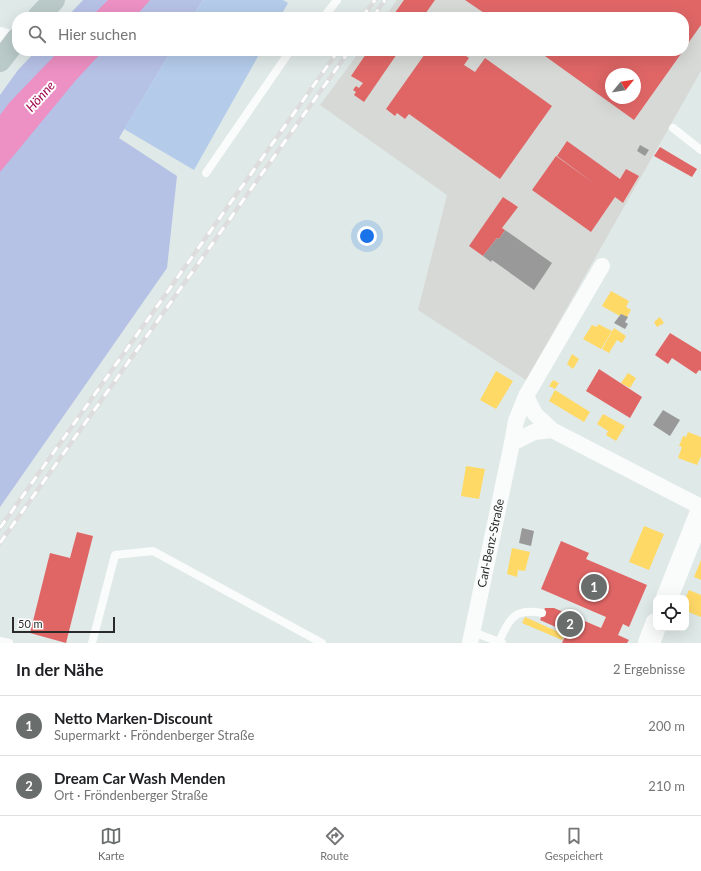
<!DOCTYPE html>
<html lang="de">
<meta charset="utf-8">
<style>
:root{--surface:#fff;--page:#f6f6f6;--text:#202124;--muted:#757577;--line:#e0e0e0;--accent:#696d6c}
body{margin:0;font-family:Lato,sans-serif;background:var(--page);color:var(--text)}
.controls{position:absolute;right:12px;bottom:12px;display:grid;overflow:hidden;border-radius:8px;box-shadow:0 4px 16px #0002}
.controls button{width:36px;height:36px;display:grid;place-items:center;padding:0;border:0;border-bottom:1px solid var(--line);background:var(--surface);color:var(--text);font:20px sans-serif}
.compass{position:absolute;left:605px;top:68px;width:36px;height:36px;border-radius:50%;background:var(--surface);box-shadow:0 4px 16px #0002;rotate:60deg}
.scale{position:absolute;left:12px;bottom:10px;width:103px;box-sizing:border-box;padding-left:4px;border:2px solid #2a2a2a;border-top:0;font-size:11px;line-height:14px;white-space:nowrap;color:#2a2a2a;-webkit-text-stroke:3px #fff;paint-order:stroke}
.you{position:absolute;left:367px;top:236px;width:14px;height:14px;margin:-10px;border:3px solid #fff;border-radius:50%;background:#1a73e8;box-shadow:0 0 0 6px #1a73e833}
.badge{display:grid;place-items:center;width:26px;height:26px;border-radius:50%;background:var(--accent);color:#fff;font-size:13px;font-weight:700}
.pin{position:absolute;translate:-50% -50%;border:2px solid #fff;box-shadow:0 1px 4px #0006}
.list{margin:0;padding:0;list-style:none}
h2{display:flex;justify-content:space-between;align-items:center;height:52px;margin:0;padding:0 16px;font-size:17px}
h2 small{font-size:13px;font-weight:400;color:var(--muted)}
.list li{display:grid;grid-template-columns:26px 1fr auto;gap:12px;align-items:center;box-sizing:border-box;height:60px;padding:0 16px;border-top:1px solid var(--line)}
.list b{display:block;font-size:15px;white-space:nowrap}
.list p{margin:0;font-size:13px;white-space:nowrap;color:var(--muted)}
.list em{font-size:13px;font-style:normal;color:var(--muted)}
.icon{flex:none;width:22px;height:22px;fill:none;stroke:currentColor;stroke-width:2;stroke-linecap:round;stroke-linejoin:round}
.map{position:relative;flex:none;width:701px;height:643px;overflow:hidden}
.search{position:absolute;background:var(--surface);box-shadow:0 4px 16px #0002;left:12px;right:12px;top:12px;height:44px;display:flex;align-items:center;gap:10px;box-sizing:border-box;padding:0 14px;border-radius:16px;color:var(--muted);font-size:15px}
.sheet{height:172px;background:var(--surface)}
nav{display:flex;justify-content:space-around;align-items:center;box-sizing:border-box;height:56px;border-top:1px solid var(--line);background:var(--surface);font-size:11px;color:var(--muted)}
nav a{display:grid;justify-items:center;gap:2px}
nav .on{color:var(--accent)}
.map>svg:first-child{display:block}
.industrial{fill:#d7d9d6;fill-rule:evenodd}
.green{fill:#b6c1e6}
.pitch{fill:#b4ccea}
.water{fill:#ed90c3}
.homes{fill:#ffd966}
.shops{fill:#e06666;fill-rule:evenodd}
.industry{fill:#999}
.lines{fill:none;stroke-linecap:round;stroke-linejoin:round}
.service{stroke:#fafcfb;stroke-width:8}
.minor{stroke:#fafcfb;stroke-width:16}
.secondary{stroke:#fafcfb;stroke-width:22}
.primary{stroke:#b9cac9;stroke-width:22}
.rail-casing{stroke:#dedddd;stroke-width:4.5}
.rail{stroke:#fff;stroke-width:3;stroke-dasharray:9;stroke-linecap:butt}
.labels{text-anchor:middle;stroke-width:4;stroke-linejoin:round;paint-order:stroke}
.street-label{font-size:12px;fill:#2a2a2a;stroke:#fff}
.water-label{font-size:13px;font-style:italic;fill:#a0084e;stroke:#fff}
</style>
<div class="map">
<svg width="701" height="643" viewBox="0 0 701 643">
<rect width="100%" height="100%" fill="#dfe9e7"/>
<path class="industrial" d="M397,0H701V71L526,380L418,310L447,195L320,105L360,51H684V17H385ZM611,74H635V98H611Z"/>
<path class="green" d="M83,0H203L192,17H67Z
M36,51H171L119,138L177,176L167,268L0,507V95L18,70Z"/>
<path class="pitch" d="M203,0H283L288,3L280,17H192Z
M171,51H261L194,170L124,129Z"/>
<path class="water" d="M108,0H150L135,17H91Z
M59,51H103L76,80L0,172V115L9,103Z"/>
<path class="homes" d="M611,291L629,301L626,307L631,310L627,317L621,314L620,316L602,306Z
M660,317L664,323L657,327L654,322Z
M598,324L612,331L601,349L583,339L592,325L597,327Z
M614,328L626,336L622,343L617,340L609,353L602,349Z
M572,354L579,359L573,369L567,364Z
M496,371L513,381L496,409L480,400Z
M628,373L636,378L630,388L621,383Z
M553,380L559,383L555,389L549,386Z
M555,390L590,412L584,422L549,401Z
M603,414L625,426L616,441L606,435L608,431L597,424Z
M688,432L701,437V456L697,465L678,458L682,447L679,446L683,436L686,437Z
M466,466L485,469L479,499L461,496Z
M644,526L664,534L649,570L629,562Z
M512,548L530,552L525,571L518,570L517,577L507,574Z
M701,560V580L694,577Z
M689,590L701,595V617L686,611V597Z
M525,617L565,635L562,640L522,623Z"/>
<path class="shops" d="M404,0H435L423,17H392Z
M465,0H701V25L684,49V17H490Z
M368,51H399L364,102L354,95L356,92L353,90L356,86L359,88L363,83L351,76Z
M427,51H459L469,58L464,65L475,72L485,58L552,106L500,179L409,114L405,119L397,113L395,116L386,109Z
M538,51H683L634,120ZM611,74H635V98H611Z
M567,141L620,179L626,169L639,176L623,203L615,197L591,232L532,190L556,156L595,184L557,156Z
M660,147L697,169L692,177L654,156Z
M503,197L518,207L502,228L505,230L499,239L497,238L483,256L469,246Z
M670,333L701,352V371L699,370L696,374L672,358L668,364L655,355Z
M599,369L642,397L630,418L586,391Z
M77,532L93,536L66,643L30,633L50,553L70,558Z
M561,541L589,553L586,559L647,585L629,627L623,624L618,635L629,640L627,643H562L567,632L540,620L545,608H554L601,628L606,617L541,589Z"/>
<path class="industry" d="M640,145L649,150L645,156L637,151Z
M505,230L552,263L534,290L492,260L491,262L483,256L497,238L499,239Z
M621,314L628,317L625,322L628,324L625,329L614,323Z
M663,410L680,420L670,436L653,425Z
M522,528L534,531L531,546L519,543Z"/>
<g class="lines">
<path class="service" d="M324,17L337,0
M673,128L701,150
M206,173L290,51
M473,632L502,643
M0,641L9,643
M499,642C509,618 515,608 542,613
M92,643L115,555L153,551L322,643"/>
<g class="minor">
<path d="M0,35L16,40"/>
<path d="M526,396L535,414L552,430L701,507"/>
<path d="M512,443L516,421L526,396L602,266"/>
<path id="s1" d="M470,643L512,443L534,432L552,430"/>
</g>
<path class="secondary" d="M667,598L701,512
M649,643L656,624"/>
<path class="primary" d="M38,17L54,0
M0,61L17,39"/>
<g class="rail-casing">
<path id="rail" d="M362,17L375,0
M373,17L385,0
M0,528L338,51
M0,543L349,51"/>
</g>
<use href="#rail" class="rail"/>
</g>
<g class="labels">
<g class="street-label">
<text dy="4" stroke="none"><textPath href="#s1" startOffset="102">Carl-Benz-Straße</textPath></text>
</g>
<g class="water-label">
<text transform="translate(40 96) rotate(-48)" y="5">Hönne</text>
</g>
</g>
</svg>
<div class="controls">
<button><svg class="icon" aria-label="locate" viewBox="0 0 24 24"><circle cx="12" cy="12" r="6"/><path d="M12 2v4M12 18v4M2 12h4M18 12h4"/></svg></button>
</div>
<svg class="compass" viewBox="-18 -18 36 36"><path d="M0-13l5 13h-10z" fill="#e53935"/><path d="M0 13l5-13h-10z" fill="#757577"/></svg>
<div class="scale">50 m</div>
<div class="you"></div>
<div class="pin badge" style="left:594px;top:587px">1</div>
<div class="pin badge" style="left:570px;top:624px">2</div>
<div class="search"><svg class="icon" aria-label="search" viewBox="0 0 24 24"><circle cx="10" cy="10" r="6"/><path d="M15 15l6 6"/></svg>Hier suchen</div>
</div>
<section class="sheet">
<h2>In der Nähe<small>2 Ergebnisse</small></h2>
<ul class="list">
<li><span class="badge">1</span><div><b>Netto Marken-Discount</b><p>Supermarkt · Fröndenberger Straße</p></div><em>200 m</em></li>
<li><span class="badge">2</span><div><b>Dream Car Wash Menden</b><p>Ort · Fröndenberger Straße</p></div><em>210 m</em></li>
</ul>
</section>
<nav>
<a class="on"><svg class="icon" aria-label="map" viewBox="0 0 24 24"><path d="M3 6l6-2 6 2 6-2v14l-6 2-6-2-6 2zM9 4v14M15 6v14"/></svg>Karte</a>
<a><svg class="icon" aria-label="directions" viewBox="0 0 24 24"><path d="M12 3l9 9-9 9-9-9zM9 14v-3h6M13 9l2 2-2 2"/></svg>Route</a>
<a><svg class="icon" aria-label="saved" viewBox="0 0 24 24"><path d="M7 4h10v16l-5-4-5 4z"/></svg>Gespeichert</a>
</nav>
